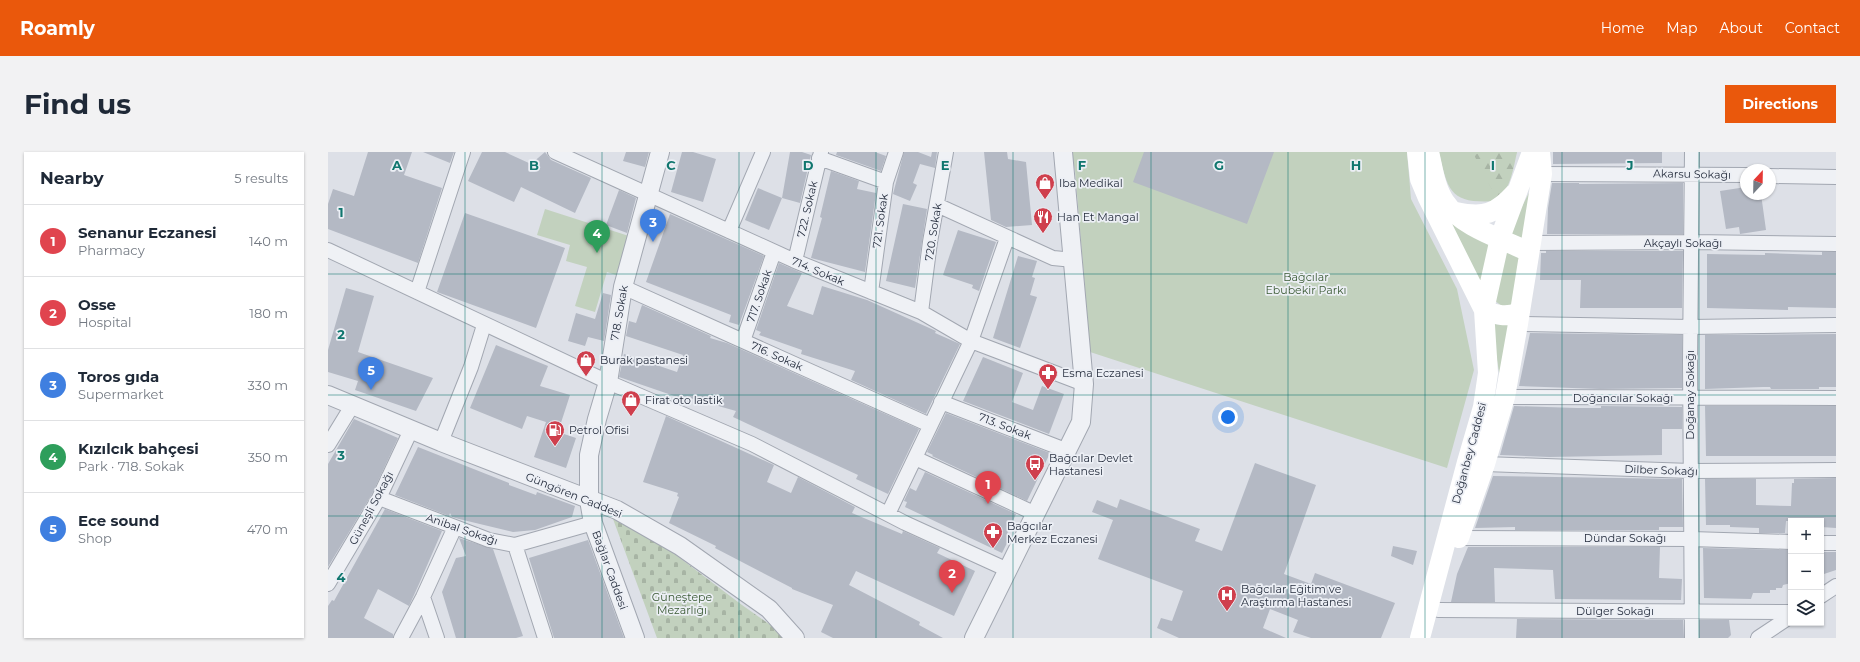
<!DOCTYPE html>
<meta charset="utf-8">
<style>
:root{--surface:#fff;--page:#f2f2f3;--text:#1f2937;--muted:#747a83;--line:#e0e1e3;--accent:#ea580c}
body{margin:0;font-family:Montserrat,sans-serif;background:var(--page);color:var(--text)}
.controls{position:absolute;right:12px;bottom:12px;display:grid;overflow:hidden;border-radius:0px;box-shadow:0 1px 3px #0004}
.controls button{width:36px;height:36px;display:grid;place-items:center;padding:0;border:0;border-bottom:1px solid var(--line);background:var(--surface);color:var(--text);font:20px sans-serif}
.compass{position:absolute;left:1412px;top:12px;width:36px;height:36px;border-radius:50%;background:var(--surface);box-shadow:0 1px 3px #0004;rotate:22deg}
.you{position:absolute;left:900px;top:265px;width:14px;height:14px;margin:-10px;border:3px solid #fff;border-radius:50%;background:#1a73e8;box-shadow:0 0 0 6px #1a73e833}
.badge{display:grid;place-items:center;width:26px;height:26px;border-radius:50%;background:var(--accent);color:#fff;font-size:13px;font-weight:700}
.pin{position:absolute;translate:-50% -33px;filter:drop-shadow(0 1px 2px #0008)}
.pin::after{content:'';position:absolute;top:21px;width:14px;height:12px;background:inherit;clip-path:polygon(0 0,100% 0,50% 100%)}
.list{margin:0;padding:0;list-style:none}
h2{display:flex;justify-content:space-between;align-items:center;height:52px;margin:0;padding:0 16px;font-size:17px}
h2 small{font-size:13px;font-weight:400;color:var(--muted)}
.list li{display:grid;grid-template-columns:26px 1fr auto;gap:12px;align-items:center;box-sizing:border-box;height:72px;padding:0 16px;border-top:1px solid var(--line)}
.list b{display:block;font-size:15px;white-space:nowrap}
.list p{margin:0;font-size:13px;white-space:nowrap;color:var(--muted)}
.list em{font-size:13px;font-style:normal;color:var(--muted)}
.icon{flex:none;width:22px;height:22px;fill:none;stroke:currentColor;stroke-width:2;stroke-linecap:round;stroke-linejoin:round}
.map{position:relative;flex:none;width:1508px;height:486px;overflow:hidden;border-radius:0px}
header{display:flex;align-items:center;gap:24px;box-sizing:border-box;height:56px;padding:0 20px;background:var(--accent);color:#fff}
header strong{font-size:19px}
nav{display:flex;gap:22px;margin-inline-start:auto;font-size:14px}
.intro{display:flex;align-items:center;justify-content:space-between;box-sizing:border-box;height:96px;padding:0 24px}
h1{margin:0;font-size:28px}
.button{padding:10px 18px;border-radius:0px;background:var(--accent);color:#fff;font-size:14px;font-weight:700}
main{display:flex;gap:24px;padding:0 24px}
aside{flex:1;background:var(--surface);border-radius:0px;box-shadow:0 1px 3px #0004}
.map>svg:first-child{display:block}
.green{fill:#c2d1be}
.forest{fill:url(#forest-firs)}
.cemetery{fill:url(#cemetery-stones)}
.building{fill:#b4b9c4}
.lines{fill:none;stroke-linecap:round;stroke-linejoin:round}
.minor-casing{stroke:#a2a7b1;stroke-width:16}
.tertiary-casing{stroke:#a2a7b1;stroke-width:20}
.minor{stroke:#eff1f5;stroke-width:14}
.tertiary{stroke:#eff1f5;stroke-width:18}
.secondary{stroke:#fff;stroke-width:20}
.grid{fill:none;stroke:#0f766e;stroke-width:1;stroke-opacity:0.55}
.labels{text-anchor:middle;stroke-width:3.5;stroke-linejoin:round;paint-order:stroke}
.street-label{font-size:11px;fill:#262e3e;stroke:#eceff5}
.poi-label{font-size:11px;fill:#262e3e;stroke:#eceff5;text-anchor:start}
.park-label{font-size:11px;fill:#395933;stroke:#eceff5}
.grid-label{font-size:13px;text-anchor:middle;font-weight:bold;fill:#0f766e;stroke:#eceff5;stroke-width:3.5;stroke-linejoin:round;paint-order:stroke}
</style>
<header>
<strong>Roamly</strong>
<nav><a>Home</a><a>Map</a><a>About</a><a>Contact</a></nav>
</header>
<div class="intro"><h1>Find us</h1><a class="button">Directions</a></div>
<main>
<aside>
<h2>Nearby<small>5 results</small></h2>
<ul class="list">
<li><span class="badge" style="background:#e0444e">1</span><div><b>Senanur Eczanesi</b><p>Pharmacy</p></div><em>140 m</em></li>
<li><span class="badge" style="background:#e0444e">2</span><div><b>Osse</b><p>Hospital</p></div><em>180 m</em></li>
<li><span class="badge" style="background:#3f7fe0">3</span><div><b>Toros gıda</b><p>Supermarket</p></div><em>330 m</em></li>
<li><span class="badge" style="background:#2e9e5b">4</span><div><b>Kızılcık bahçesi</b><p>Park · 718. Sokak</p></div><em>350 m</em></li>
<li><span class="badge" style="background:#3f7fe0">5</span><div><b>Ece sound</b><p>Shop</p></div><em>470 m</em></li>
</ul>
</aside>
<div class="map">
<svg width="1508" height="486" viewBox="0 0 1508 486">
<defs>
<pattern id="forest-firs" width="22" height="20" patternUnits="userSpaceOnUse"><rect width="22" height="20" fill="#c2d1be"/><path d="M5 1l3.5 6h-7zM16 11l3.5 6h-7z" fill="#a7b4a4"/></pattern>
<pattern id="cemetery-stones" width="16" height="16" patternUnits="userSpaceOnUse"><rect width="16" height="16" fill="#c2d1be"/><path d="M2 7V4a2 2 0 0 1 4 0v3zM10 15v-3a2 2 0 0 1 4 0v3z" fill="#a7b4a4"/></pattern>
</defs>
<rect width="100%" height="100%" fill="#dde0e7"/>
<path class="green" d="M743,0H1079L1083,47L1129,137L1146,218L1119,316L759,199L757,137L747,18Z
M1111,0H1189L1170,49C1124,52 1120,42 1111,0Z
M1203,37L1198,90L1179,83Z
M217,57L304,85L291,124L279,120L267,160L247,154L259,115L238,109L242,93L209,83Z
M1122,68L1162,91L1152,137Z
M1174,100L1191,102V107L1185,154L1175,155L1166,148Z
M1163,172L1184,173L1172,226Z"/>
<path class="forest" d="M1155,0H1189C1185,18 1183,34 1170,49L1146,3Z"/>
<path class="cemetery" d="M285,367L340,397L414,453L461,486H329Z"/>
<path class="building" d="M40,0H84L76,23L114,36L90,111L0,77V52L5,37L26,44Z
M95,0H126L122,11Z
M154,0H177L203,12L217,0L223,8L263,26L247,61L193,35L186,50L140,29Z
M298,0H321L317,15L295,9Z
M354,0H365L388,7L375,50L343,40Z
M462,0H474L483,3L472,51L454,46Z
M509,0H547L558,4L553,19L508,3Z
M576,0H590L603,5L604,0H609L607,16L592,12L585,31L589,33L582,49L565,42Z
M656,0H679L680,7L698,10L704,73L678,75L663,68Z
M816,0H946L919,72L805,30Z
M1225,0H1334V11L1225,12Z
M503,19L531,29L529,37L548,41L537,120L483,106L494,66L492,65Z
M1224,31H1251V32L1355,31V82H1219L1220,56Z
M1418,35V42H1433L1438,78L1412,82L1411,75L1398,77L1392,39Z
M430,36L454,46L441,78L417,68Z
M291,38L308,46L299,81L278,73Z
M575,52L599,57L587,136L558,129Z
M137,61L237,96L208,176L109,140Z
M342,62L436,104L411,173L401,170L403,163L318,130Z
M630,78L668,90L651,139L644,136L645,133L615,123Z
M1218,99H1355L1354,156H1252L1253,128H1212L1213,101H1218Z
M1494,100H1508V156L1460,155V158L1379,156V102L1437,103V101L1494,103Z
M690,104L709,109L704,125L707,126L702,143L709,145L692,196L665,186Z
M451,111L474,121L459,154L485,163L494,134L539,148L608,179L607,181L632,192L598,262L523,228L527,219L473,202L474,198L431,183L433,180L428,178Z
M18,136L46,144L30,200L105,226L88,259L27,238L30,229L0,220V198Z
M275,141L283,143L276,189L260,185L257,194L240,189L248,161L267,167Z
M314,153L383,184L382,186L399,191L591,277L560,342L528,327L530,323L405,265L408,259L362,246L361,249L291,225L296,202L349,220L355,203L298,184L301,169L308,171Z
M1202,181L1354,183V236L1272,237L1191,234Z
M1508,182V235H1491V237H1443L1442,235H1435L1377,237V183Z
M168,193L220,214L212,234L242,243L230,280L248,286L238,316L206,305L218,270L199,264L194,277L142,256Z
M655,205L695,221L684,250L705,258L714,234L736,242L721,282L635,249Z
M1186,254L1249,256H1273V254L1354,255V277H1334V303L1221,305L1172,303Z
M1377,254H1508V304H1378Z
M618,261L722,301L699,349L604,304L605,303L599,300Z
M338,264L446,313L439,330L463,341L470,325L527,355L524,361L574,382L575,379L612,396L609,401L647,419L626,464L528,419L521,433L592,470L591,473L615,486H505L493,480L505,453L464,437V436L387,396L388,394L341,371L351,345L349,344L350,341L315,330Z
M26,267L70,286L44,342L0,415V312Z
M90,295L181,331V333L208,343L209,340L247,354L244,365L207,378L185,380L131,367L124,365L122,361L121,364L67,343Z
M927,311L988,333L956,422L983,432L987,421L1067,451L1053,486H983L965,480L970,468L942,457L935,476L958,486H851L829,476L833,466L844,469L855,439L770,407L785,368L764,360L769,348L789,356L792,347L872,377L867,389L894,399Z
M597,320L688,362L679,382L683,383L674,401L577,355L579,350L576,349L582,336L588,339Z
M1165,324L1354,327L1355,375H1331V378H1187V375L1147,376Z
M1508,326V376L1493,375V369H1458L1457,381H1431V376L1402,375V373H1378L1377,327H1428V353L1463,354L1464,331H1466V327Z
M57,357L114,379L91,432L81,454L50,437L36,466L65,482V486H0V454L4,448L6,449Z
M131,386L165,397L195,484L188,486H128L114,440L128,406L138,404Z
M260,388L296,486H226L201,406Z
M1065,394L1089,399L1085,413L1063,404Z
M1140,395H1332L1331,426L1354,427L1353,448L1227,447L1225,418L1166,416L1167,450H1123L1129,422Z
M1375,396L1463,398V431L1455,433L1454,436H1448V438H1442V441H1425L1423,447L1376,446Z
M1493,400H1508V418L1493,423Z
M1189,467L1355,468L1356,486H1188Z
M1372,468H1401L1403,483L1400,486H1372Z"/>
<g class="lines">
<g class="minor-casing">
<path id="minor" d="M227,0L467,109L593,160L643,189L756,232
M491,6L558,30
M1214,22L1418,23
M1442,24L1508,25
M609,53L725,106L746,108
M401,79L435,0
M1203,91L1364,90L1508,92
M0,98L280,230L424,292L577,371L680,418
M467,109L493,0
M295,135L602,273
M89,140L135,0
M543,140L558,30L568,0
M593,160L602,90L618,0
M1190,172L1362,175L1508,173
M415,189L446,100
M1177,245L1508,246
M613,250L740,299
M113,290L143,215L156,173
M0,293L24,254
M587,306L708,362
M1157,312L1363,319L1508,318
M51,346L161,388L187,393L265,371
M560,362L643,189L678,89
M1131,386L1363,387L1463,390
M1493,391H1508
M187,393L217,486
M0,432L51,346L83,278
M1493,444L1508,434
M95,445L109,486
M1110,458L1463,460
M73,486L95,445L127,375
M1364,486L1362,210L1364,0
M1430,486L1463,464"/>
</g>
<g class="tertiary-casing">
<path id="tertiary" d="M0,243L113,290L289,358L352,394L441,457L467,486
M307,486L265,371L261,348V303L269,267L280,230L295,135L332,0
M646,486L753,270L756,232L735,0"/>
</g>
<use href="#minor" class="minor"/>
<use href="#tertiary" class="tertiary"/>
<path class="secondary" d="M1089,0L1092,27L1100,46L1156,158C1169,163 1178,166 1191,160
M1101,0C1105,16 1107,36 1117,50C1133,75 1175,87 1201,100
M1128,60C1156,66 1168,62 1187,41
M1131,386L1157,312L1177,245L1190,172L1214,22L1212,0
M1092,486L1139,310L1155,255L1160,221L1156,158L1172,86L1204,0"/>
</g>
<path class="grid" d="M137,0V486M274,0V486M411,0V486M548,0V486M685,0V486M823,0V486M960,0V486M1097,0V486M1234,0V486M1371,0V486M0,122H1508M0,243H1508M0,364H1508"/>
<defs>
<g id="shop-pin" transform="scale(1)"><path d="M0 17L-7.5 6A9.5 9.5 0 1 1 7.5 6Z" fill="#cf3f4d" stroke="#eceff5"/><path d="M-5-2.5h2.3a2.7 3.5 0 0 1 5.4 0H5L5.5 6h-11ZM-1.5-2.5h3a1.5 2.3 0 0 0-3 0Z" fill="#fff"/></g>
<g id="restaurant-pin" transform="scale(1)"><path d="M0 17L-7.5 6A9.5 9.5 0 1 1 7.5 6Z" fill="#cf3f4d" stroke="#eceff5"/><path d="M-5-6h1v4h1v-4h1v4h1v-4h1v5L-1.5 .5V6h-2V.5L-5-1ZM5-6V6H3V1.5H1.5Q1.5-4 5-6Z" fill="#fff"/></g>
<g id="pharmacy-pin" transform="scale(1)"><path d="M0 17L-7.5 6A9.5 9.5 0 1 1 7.5 6Z" fill="#cf3f4d" stroke="#eceff5"/><path d="M-2-6h4v4h4v4h-4v4h-4v-4h-4v-4h4Z" fill="#fff"/></g>
<g id="fuel-pin" transform="scale(1)"><path d="M0 17L-7.5 6A9.5 9.5 0 1 1 7.5 6Z" fill="#cf3f4d" stroke="#eceff5"/><path d="M-5.5-6h7V0h2V4h1.3V-2.5L3-4.5l.8-.8L6-3V5H2.5V1h-1V6h-7ZM-4.2-4.7v3.2H.2V-4.7Z" fill="#fff"/></g>
<g id="bus-pin" transform="scale(1)"><path d="M0 17L-7.5 6A9.5 9.5 0 1 1 7.5 6Z" fill="#cf3f4d" stroke="#eceff5"/><path d="M-5-6H5V4H4V6H2V4H-2V6H-4V4H-5ZM-3.5-4V0h7V-4ZM-3.5 1.2v1.5H-2V1.2ZM2 1.2v1.5H3.5V1.2Z" fill="#fff"/></g>
<g id="hospital-pin" transform="scale(1)"><path d="M0 17L-7.5 6A9.5 9.5 0 1 1 7.5 6Z" fill="#cf3f4d" stroke="#eceff5"/><path d="M-5-5h3v3.5h4V-5h3V5h-3V1.5h-4V5h-3Z" fill="#fff"/></g>
</defs>
<g fill-rule="evenodd">
<use href="#shop-pin" x="717" y="31"/>
<use href="#restaurant-pin" x="715" y="65"/>
<use href="#shop-pin" x="258" y="208"/>
<use href="#pharmacy-pin" x="720" y="221"/>
<use href="#shop-pin" x="303" y="248"/>
<use href="#fuel-pin" x="227" y="278"/>
<use href="#bus-pin" x="707" y="312"/>
<use href="#pharmacy-pin" x="665" y="380"/>
<use href="#hospital-pin" x="899" y="443"/>
</g>
<g class="labels">
<g class="street-label">
<text transform="translate(1364 22) rotate(1)" y="4">Akarsu Sokağı</text>
<text transform="translate(479 57) rotate(-77)" y="4">722. Sokak</text>
<text transform="translate(552 69) rotate(-82)" y="4">721. Sokak</text>
<text transform="translate(605 80) rotate(-81)" y="4">720. Sokak</text>
<text x="1355" y="95">Akçaylı Sokağı</text>
<text transform="translate(490 119) rotate(23)" y="4">714. Sokak</text>
<text transform="translate(431 144) rotate(-71)" y="4">717. Sokak</text>
<text transform="translate(291 161) rotate(-80)" y="4">718. Sokak</text>
<text transform="translate(449 204) rotate(24)" y="4">716. Sokak</text>
<text transform="translate(1362 243) rotate(-90)" y="4">Doğanay Sokağı</text>
<text x="1295" y="250">Doğancılar Sokağı</text>
<text transform="translate(677 274) rotate(21)" y="4">713. Sokak</text>
<text transform="translate(1141 301) rotate(-75)" y="4">Doğanbey Caddesi</text>
<text transform="translate(1333 318) rotate(2)" y="4">Dilber Sokağı</text>
<text transform="translate(246 343) rotate(22)" y="4">Güngören Caddesi</text>
<text transform="translate(43 356) rotate(-62)" y="4">Güneşli Sokağı</text>
<text transform="translate(134 377) rotate(19)" y="4">Anibal Sokağı</text>
<text x="1297" y="390">Dündar Sokağı</text>
<text transform="translate(282 418) rotate(70)" y="4">Bağlar Caddesi</text>
<text x="1287" y="463">Dülger Sokağı</text>
</g>
<g class="poi-label">
<text x="731" y="35">Iba Medikal</text>
<text x="729" y="69">Han Et Mangal</text>
<text x="272" y="212">Burak pastanesi</text>
<text x="734" y="225">Esma Eczanesi</text>
<text x="317" y="252">Firat oto lastik</text>
<text x="241" y="282">Petrol Ofisi</text>
<text x="721" y="310">Bağcılar Devlet<tspan x="721" dy="13">Hastanesi</tspan></text>
<text x="679" y="378">Bağcılar<tspan x="679" dy="13">Merkez Eczanesi</tspan></text>
<text x="913" y="441">Bağcılar Eğitim ve<tspan x="913" dy="13">Araştırma Hastanesi</tspan></text>
</g>
<g class="park-label">
<text x="978" y="129">Bağcılar<tspan x="978" dy="13">Ebubekir Parkı</tspan></text>
<text x="354" y="449">Güneştepe<tspan x="354" dy="13">Mezarlığı</tspan></text>
</g>
</g>
<g class="grid-label">
<text x="69" y="18">A</text>
<text x="206" y="18">B</text>
<text x="343" y="18">C</text>
<text x="480" y="18">D</text>
<text x="617" y="18">E</text>
<text x="754" y="18">F</text>
<text x="891" y="18">G</text>
<text x="1028" y="18">H</text>
<text x="1165" y="18">I</text>
<text x="1302" y="18">J</text>
<text x="13" y="65">1</text>
<text x="13" y="187">2</text>
<text x="13" y="308">3</text>
<text x="13" y="430">4</text>
</g>
</svg>
<div class="controls">
<button>+</button>
<button>−</button>
<button><svg class="icon" aria-label="layers" viewBox="0 0 24 24"><path d="M12 4l9 5-9 5-9-5zM3 14l9 5 9-5"/></svg></button>
</div>
<svg class="compass" viewBox="-18 -18 36 36"><path d="M0-13l5 13h-10z" fill="#e53935"/><path d="M0 13l5-13h-10z" fill="#747a83"/></svg>
<div class="you"></div>
<div class="pin badge" style="left:660px;top:352px;background:#e0444e">1</div>
<div class="pin badge" style="left:624px;top:441px;background:#e0444e">2</div>
<div class="pin badge" style="left:325px;top:90px;background:#3f7fe0">3</div>
<div class="pin badge" style="left:269px;top:101px;background:#2e9e5b">4</div>
<div class="pin badge" style="left:43px;top:238px;background:#3f7fe0">5</div>
</div>
</main>
